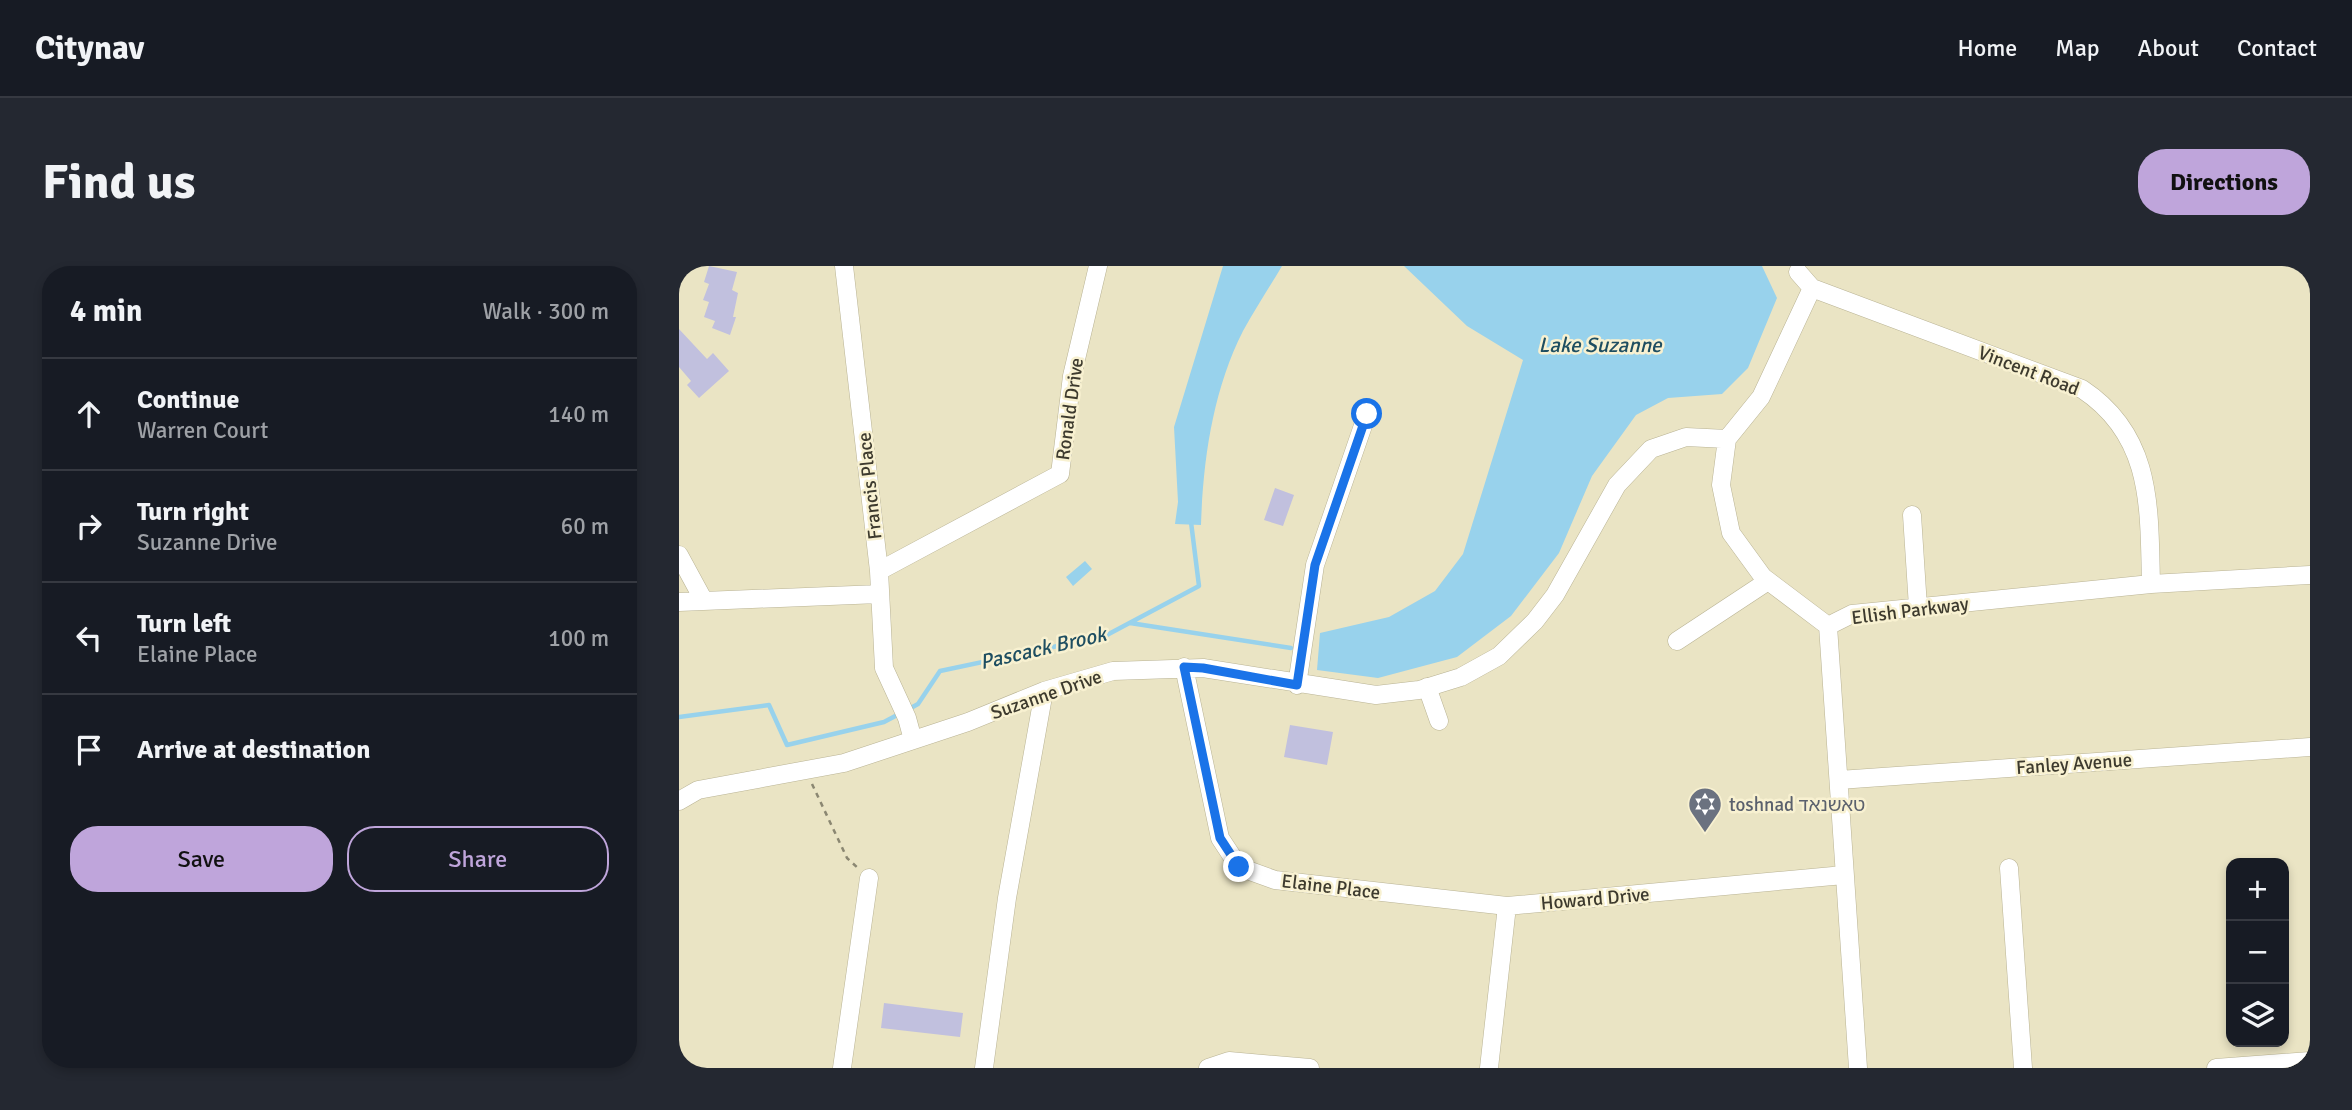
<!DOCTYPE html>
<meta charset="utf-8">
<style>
:root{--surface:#171b24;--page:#242831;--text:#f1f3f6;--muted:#9ea1a6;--line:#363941;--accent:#bfa5db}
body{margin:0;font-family:Signika,"Noto Sans Hebrew",sans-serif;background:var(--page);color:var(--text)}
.controls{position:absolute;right:21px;bottom:21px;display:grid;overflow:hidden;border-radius:14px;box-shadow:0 4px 10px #0003}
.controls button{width:63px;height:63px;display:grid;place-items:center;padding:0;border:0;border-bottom:2px solid var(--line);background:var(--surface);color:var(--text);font:35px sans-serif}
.stop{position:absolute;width:21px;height:21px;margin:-16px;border:5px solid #1a73e8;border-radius:50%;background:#fff}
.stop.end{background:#1a73e8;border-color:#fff;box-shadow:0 2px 7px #0008}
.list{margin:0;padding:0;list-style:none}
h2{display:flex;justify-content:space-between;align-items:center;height:91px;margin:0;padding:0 28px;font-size:30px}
h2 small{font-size:23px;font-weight:400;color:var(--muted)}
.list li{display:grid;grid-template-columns:46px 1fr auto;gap:21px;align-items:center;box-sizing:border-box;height:112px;padding:0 28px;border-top:2px solid var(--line)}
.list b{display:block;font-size:26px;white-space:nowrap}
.list p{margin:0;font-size:23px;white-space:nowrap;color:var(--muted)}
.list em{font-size:23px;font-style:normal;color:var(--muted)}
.actions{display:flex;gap:14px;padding:21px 28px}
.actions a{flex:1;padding:16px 0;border:2px solid var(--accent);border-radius:28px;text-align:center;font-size:24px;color:var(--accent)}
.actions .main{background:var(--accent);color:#111}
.icon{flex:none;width:38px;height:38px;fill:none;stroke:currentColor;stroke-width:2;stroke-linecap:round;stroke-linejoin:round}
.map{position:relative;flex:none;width:1631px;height:802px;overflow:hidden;border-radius:28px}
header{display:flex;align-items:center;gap:42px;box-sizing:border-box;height:98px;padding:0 35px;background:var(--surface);border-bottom:2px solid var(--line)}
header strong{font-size:33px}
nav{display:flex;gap:38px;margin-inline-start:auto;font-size:24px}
.intro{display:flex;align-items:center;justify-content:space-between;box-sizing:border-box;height:168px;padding:0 42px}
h1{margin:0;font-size:49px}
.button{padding:18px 32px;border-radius:28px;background:var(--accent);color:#111;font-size:24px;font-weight:700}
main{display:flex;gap:42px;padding:0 42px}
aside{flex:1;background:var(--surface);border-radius:28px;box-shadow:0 4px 10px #0003}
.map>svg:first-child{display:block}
.water{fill:#98d2ec}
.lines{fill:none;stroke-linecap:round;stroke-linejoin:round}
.stream{stroke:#98d2ec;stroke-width:4.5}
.building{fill:#c1c0de}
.minor-casing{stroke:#b9b394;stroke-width:19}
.path{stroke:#8b8772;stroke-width:2.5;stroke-dasharray:5 5;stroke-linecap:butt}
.minor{stroke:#fff;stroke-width:18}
.route{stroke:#1a73e8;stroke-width:9}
.labels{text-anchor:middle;stroke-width:5;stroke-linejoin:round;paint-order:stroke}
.street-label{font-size:19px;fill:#3d3a2e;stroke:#f8f1d1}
.worship-label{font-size:19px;fill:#5b616d;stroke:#f8f1d1;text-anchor:start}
.water-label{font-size:21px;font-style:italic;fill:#1e4e61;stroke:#f8f1d1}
</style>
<header>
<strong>Citynav</strong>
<nav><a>Home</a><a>Map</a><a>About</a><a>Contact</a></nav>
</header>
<div class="intro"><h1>Find us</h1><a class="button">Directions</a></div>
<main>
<aside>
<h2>4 min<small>Walk · 300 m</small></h2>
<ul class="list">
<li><svg class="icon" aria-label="ahead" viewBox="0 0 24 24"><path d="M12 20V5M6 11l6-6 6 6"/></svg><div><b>Continue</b><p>Warren Court</p></div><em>140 m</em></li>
<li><svg class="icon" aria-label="right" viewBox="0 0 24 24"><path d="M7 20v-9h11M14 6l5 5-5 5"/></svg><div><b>Turn right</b><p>Suzanne Drive</p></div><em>60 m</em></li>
<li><svg class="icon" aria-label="left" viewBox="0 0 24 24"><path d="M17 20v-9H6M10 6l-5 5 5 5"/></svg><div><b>Turn left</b><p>Elaine Place</p></div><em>100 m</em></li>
<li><svg class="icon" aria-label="arrive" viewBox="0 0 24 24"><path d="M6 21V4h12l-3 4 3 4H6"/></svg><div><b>Arrive at destination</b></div></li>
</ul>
<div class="actions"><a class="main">Save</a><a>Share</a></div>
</aside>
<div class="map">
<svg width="1631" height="802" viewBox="0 0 1631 802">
<rect width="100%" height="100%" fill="#eae4c4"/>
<path class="water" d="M544,0H603C590,22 576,43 564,65C534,124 524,194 522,259L496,258L499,236L495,161Z
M725,0H1083L1098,32L1069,102L1043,128L989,132L957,149L913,210L880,287L832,350L778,391L699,412L638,404L641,367L710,351L756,325L784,288L844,94L788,60Z
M406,295L413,303L394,320L387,311Z"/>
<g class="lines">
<path class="stream" d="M451,357L612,382
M230,443L239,438L261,405L426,370L520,320L512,256
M0,451L90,439L108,479L205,456L222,447"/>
</g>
<path class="building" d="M30,0L58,6L53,24L59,27L54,51H57L51,69L33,62L36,55L25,51L30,36L24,34L30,18L25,16Z
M0,63L28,93L34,87L50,105L20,132L8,119L12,115L0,101Z
M596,222L615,229L604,260L585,254Z
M611,459L654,466L648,499L605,491Z
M205,737L284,747L281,771L202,762Z"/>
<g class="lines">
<g class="minor-casing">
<path id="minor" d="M165,0L200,305L205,402L228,452L234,474
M1119,6L1133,22
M1233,249L1239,341
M0,289L25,335
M200,305L381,208L393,110L419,0
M0,336L200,328
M1149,360L1084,311L1052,267L1042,219L1048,173L1082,131L1133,22L1403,123C1474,170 1470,241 1472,318
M1149,360L1173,348L1472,318L1631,309
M1149,360L1179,802
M998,375L1089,315
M505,401L541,572L560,601L596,614L828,640
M618,419L636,299L688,148
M748,421L760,455
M1160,514L1631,481
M0,535L19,524L165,497L289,456L365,425L434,405L524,402L697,429L740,424L782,411L820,390L856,355L876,329L938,219L972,183L1007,171L1048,173
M1330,602L1344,802
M163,802L190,612
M305,802L328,632L365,425
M529,802L550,795L631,802
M810,802L828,640L1165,609
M1537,802L1631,795"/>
</g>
<path class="path" d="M133,518L168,592L180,603"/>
<use href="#minor" class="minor"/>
</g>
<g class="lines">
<path class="route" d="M560,601L541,572L505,401L524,402L618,419L636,299L688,148"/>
</g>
<defs>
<g id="synagogue-pin" transform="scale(1.75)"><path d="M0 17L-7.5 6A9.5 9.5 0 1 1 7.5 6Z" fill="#6b7280" stroke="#f8f1d1"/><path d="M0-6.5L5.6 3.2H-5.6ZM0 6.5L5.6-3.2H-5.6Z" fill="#fff"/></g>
</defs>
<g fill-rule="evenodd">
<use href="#synagogue-pin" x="1026" y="538"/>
</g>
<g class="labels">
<g class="street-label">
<text transform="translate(1350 104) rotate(21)" y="7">Vincent Road</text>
<text transform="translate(390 143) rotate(-82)" y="7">Ronald Drive</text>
<text transform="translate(190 220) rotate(-96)" y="7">Francis Place</text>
<text transform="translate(1231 344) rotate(-7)" y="7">Ellish Parkway</text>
<text transform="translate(367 428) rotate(-19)" y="7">Suzanne Drive</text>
<text transform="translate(1395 497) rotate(-4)" y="7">Fanley Avenue</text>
<text transform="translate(652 620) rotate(7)" y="7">Elaine Place</text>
<text transform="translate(916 632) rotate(-5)" y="7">Howard Drive</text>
</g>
<g class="worship-label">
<text x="1050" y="545">toshnad טאשנאד</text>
</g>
<g class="water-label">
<text x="921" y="86">Lake Suzanne</text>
<text transform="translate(364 382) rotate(-13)" y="7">Pascack Brook</text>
</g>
</g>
</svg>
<div class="controls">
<button>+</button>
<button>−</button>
<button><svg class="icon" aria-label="layers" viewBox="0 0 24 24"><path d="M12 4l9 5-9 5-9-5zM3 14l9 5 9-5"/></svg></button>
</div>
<div class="stop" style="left:688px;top:148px"></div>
<div class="stop end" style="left:560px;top:601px"></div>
</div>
</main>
